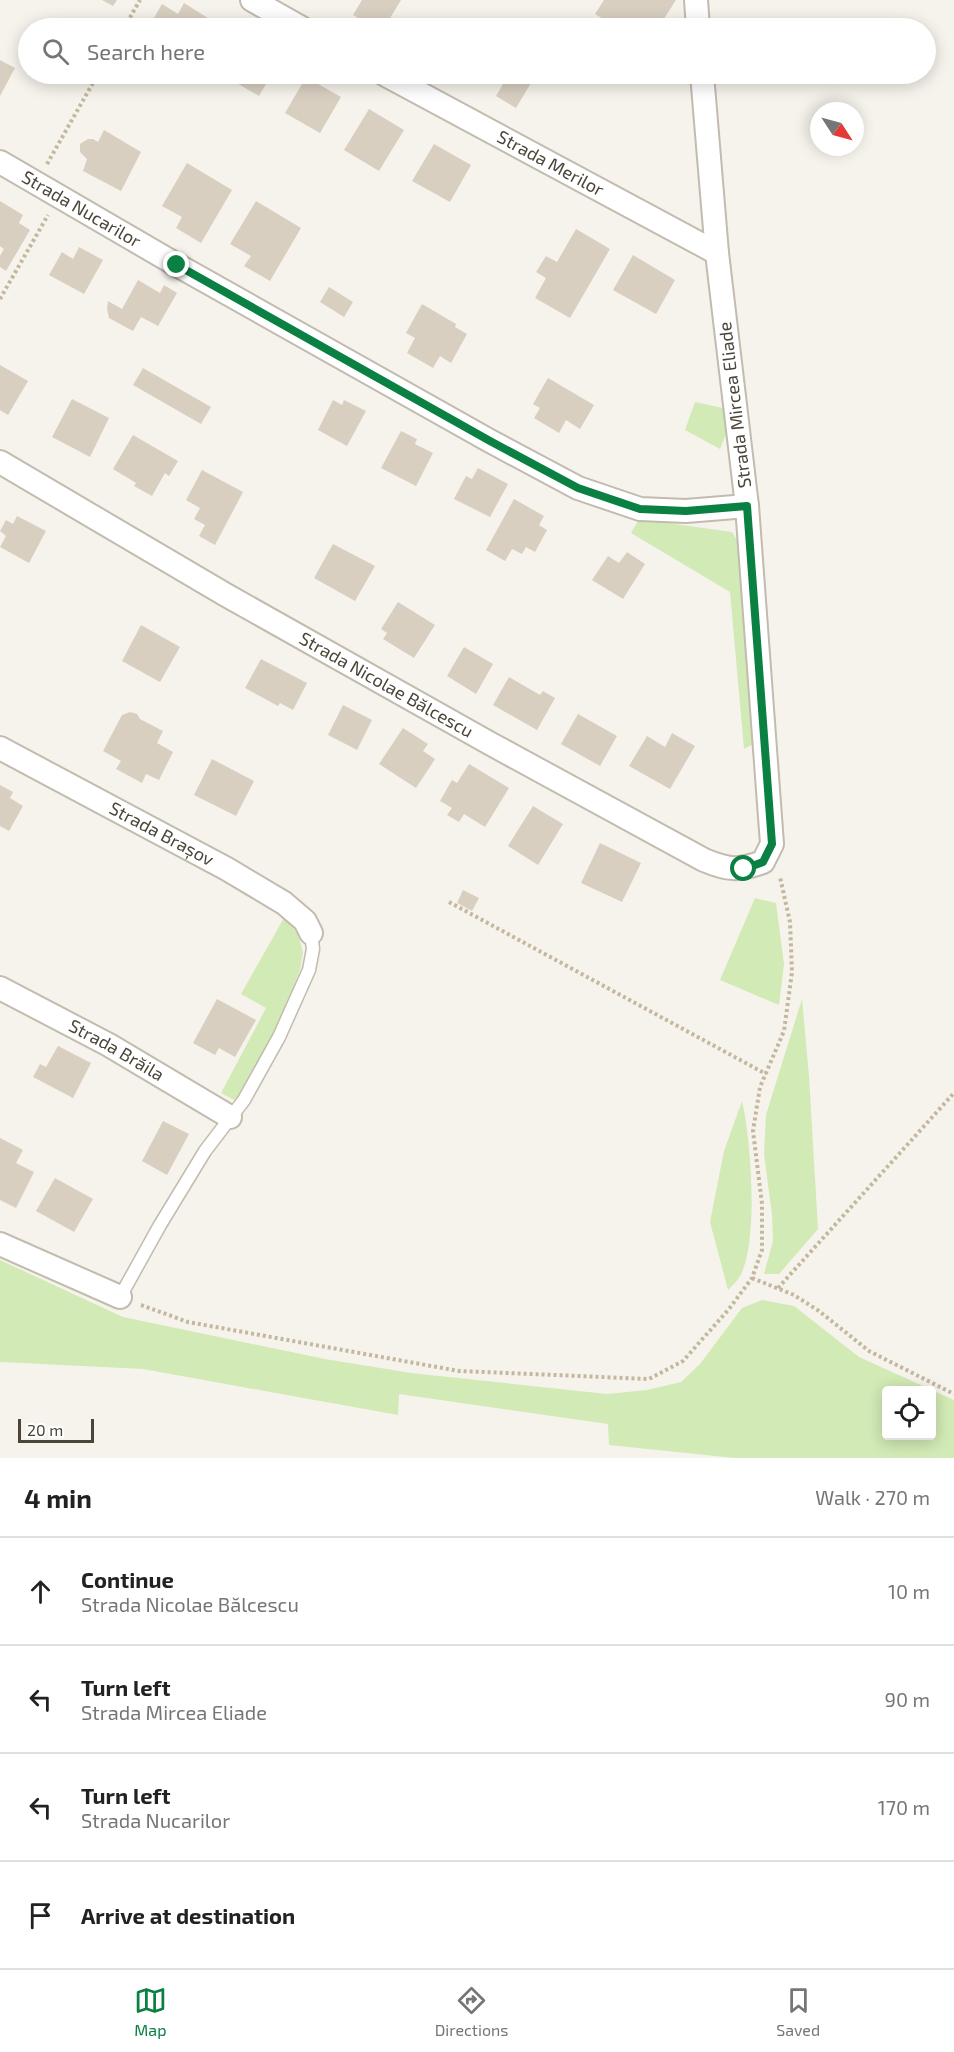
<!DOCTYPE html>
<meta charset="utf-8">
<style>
:root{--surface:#fff;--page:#f6f6f6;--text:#222;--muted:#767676;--line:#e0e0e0;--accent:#0b8043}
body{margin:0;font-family:"Exo 2",sans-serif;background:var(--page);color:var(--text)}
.controls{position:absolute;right:18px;bottom:18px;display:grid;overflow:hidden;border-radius:6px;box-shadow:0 3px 15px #0003}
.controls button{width:54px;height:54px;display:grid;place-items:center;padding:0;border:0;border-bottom:2px solid var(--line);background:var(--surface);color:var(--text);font:30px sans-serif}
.compass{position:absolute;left:810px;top:102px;width:54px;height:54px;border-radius:50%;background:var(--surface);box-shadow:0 3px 15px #0003;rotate:126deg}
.scale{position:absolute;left:18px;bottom:15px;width:76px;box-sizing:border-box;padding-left:6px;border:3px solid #4b4439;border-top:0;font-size:16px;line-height:21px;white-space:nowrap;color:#4b4439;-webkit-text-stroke:4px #fff;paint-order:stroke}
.stop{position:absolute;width:18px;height:18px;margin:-14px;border:4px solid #0b8043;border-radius:50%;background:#fff}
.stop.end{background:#0b8043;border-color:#fff;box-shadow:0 2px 6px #0008}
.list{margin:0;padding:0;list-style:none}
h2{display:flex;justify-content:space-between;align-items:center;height:78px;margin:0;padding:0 24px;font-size:26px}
h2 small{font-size:20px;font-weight:400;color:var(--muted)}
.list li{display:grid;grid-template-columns:39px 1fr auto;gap:18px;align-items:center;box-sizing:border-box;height:108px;padding:0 24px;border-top:2px solid var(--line)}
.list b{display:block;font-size:22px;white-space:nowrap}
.list p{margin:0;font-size:20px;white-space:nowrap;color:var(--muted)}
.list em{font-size:20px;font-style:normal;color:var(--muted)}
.icon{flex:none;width:33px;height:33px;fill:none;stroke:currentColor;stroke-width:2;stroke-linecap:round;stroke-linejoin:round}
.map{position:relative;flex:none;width:954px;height:1458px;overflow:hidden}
.search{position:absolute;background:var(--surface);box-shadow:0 3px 15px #0003;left:18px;right:18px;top:18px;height:66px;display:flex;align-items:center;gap:15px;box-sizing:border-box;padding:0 21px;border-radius:33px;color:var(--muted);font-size:22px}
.sheet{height:510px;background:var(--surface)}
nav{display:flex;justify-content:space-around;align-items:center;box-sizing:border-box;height:84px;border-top:2px solid var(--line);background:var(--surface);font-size:16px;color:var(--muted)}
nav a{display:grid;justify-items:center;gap:3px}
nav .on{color:var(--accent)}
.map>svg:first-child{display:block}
.green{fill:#d2eab5;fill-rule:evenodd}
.building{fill:#d8cfc1}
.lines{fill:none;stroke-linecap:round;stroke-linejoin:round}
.lane-casing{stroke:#c2bbae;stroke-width:15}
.street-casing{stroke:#c2bbae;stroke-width:26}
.path{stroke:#c4b79f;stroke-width:4;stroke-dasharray:3 3;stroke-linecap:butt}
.lane{stroke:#fff;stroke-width:12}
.street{stroke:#fff;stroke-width:22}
.route{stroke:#0b8043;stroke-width:8}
.labels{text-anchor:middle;stroke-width:5;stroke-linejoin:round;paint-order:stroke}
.street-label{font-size:18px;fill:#4b4439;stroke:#fff}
</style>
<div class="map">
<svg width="954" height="1458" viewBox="0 0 954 1458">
<rect width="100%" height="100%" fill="#f6f3ec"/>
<path class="green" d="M695,402L723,408L726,434L720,449L685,430Z
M639,519L732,532L740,545L759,741L744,749L730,592L631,533Z
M755,898L776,903L784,964L779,1005L720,980Z
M285,916L298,935L303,952L300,970L280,1021L240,1096L234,1100L221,1093L266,1008L241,994Z
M802,999L809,1076L818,1229L779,1274H764L773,1241L772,1215L764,1154L766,1115Z
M742,1101C751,1139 759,1242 740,1276C737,1281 732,1286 728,1290L710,1222L724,1151Z
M0,1260L123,1317L325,1359L411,1373L607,1394L647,1390L681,1382L700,1364L742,1308L762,1300L794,1306L859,1357L954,1400V1458H735L609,1445L608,1424L399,1394L398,1415L143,1369L0,1362ZM886,1390H932V1436H886Z"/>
<path class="building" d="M102,0H117L113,6Z
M362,0H401L384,28H369L356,21L358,18L353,15Z
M604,0H676L658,28H619L595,14Z
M184,3L208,18L202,28H148L162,4L178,14Z
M429,19L445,28H423Z
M0,60L15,68L0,96Z
M221,74H272L259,96Z
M500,74H528L534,78L516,108L496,96L507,77Z
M306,77L341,97L320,133L285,113Z
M369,109L404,130L379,171L344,150Z
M104,130L141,152L121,191L83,171L87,159L80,152V144L88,139H93L98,142Z
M434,144L471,165L450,202L412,181Z
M187,163L232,190L201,243L176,228L182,217L162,206Z
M0,201L23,215L19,223L30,230L6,271L0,267V256L4,249L0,246Z
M256,201L301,228L270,281L244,266L251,256L230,244Z
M576,229L610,249L570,318L535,298L546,278L536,272L546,256L557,262Z
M79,247L103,260L84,294L49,275L62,252L73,259Z
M633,255L675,280L656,314L613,290Z
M138,280L160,293L164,285L177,293L158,326L141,317L133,331L109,318L107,309L108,301L122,309Z
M329,287L353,302L344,317L320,302Z
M422,304L456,324L455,327L467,334L451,363L440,356L433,368L407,353L415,338L406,333Z
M0,365L28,381L8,415L0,410Z
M143,368L211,407L201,424L133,385Z
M548,378L594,405L580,429L566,420L559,433L534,418L540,408L533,404Z
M72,399L109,418L90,457L52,437Z
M333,400L342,405L344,400L366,411L347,446L318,430Z
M401,431L417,439L415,444L433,453L416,486L381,468Z
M133,435L178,461L169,476L165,473L152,496L134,486L136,483L113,469Z
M478,468L508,484L490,517L454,499L466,476L472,479Z
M202,470L243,492L215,545L199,536L205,525L194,519L200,508L186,500Z
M514,499L544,516L539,525L547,530L535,552L526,547L522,554L512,549L505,561L486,550Z
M17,516L46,531L29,563L0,547L6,536L0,531L6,520L13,524Z
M333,544L375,566L355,601L314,578Z
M627,552L645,564L623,599L592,580L608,556L619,563Z
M398,602L435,625L414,658L383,639L387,633L381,629Z
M141,625L180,647L160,682L122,661Z
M464,647L493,664L476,694L447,676Z
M261,659L307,683L293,710L280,703L278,706L245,688Z
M509,677L540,695L543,691L555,698L537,730L493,705Z
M343,705L372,720L357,750L328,735Z
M130,712L137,714L140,719L163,731L157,743L173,752L159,780L146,774L142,783L116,769L121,761L103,751L122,715Z
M578,714L617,736L600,766L561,744Z
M403,728L428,744L423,751L435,759L416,788L379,764Z
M672,733L695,746L670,789L629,766L647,736L665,747Z
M212,759L254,781L236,816L194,795Z
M469,764L509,788L485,827L464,814L459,822L447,815L452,808L440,801L452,780L457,783Z
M0,785L13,792L10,798L23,806L9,831L0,826Z
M533,806L563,824L538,865L508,846Z
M600,843L641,863L622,902L581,883Z
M463,890L479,898L472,911L457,903Z
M217,999L256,1020L235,1057L219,1048L215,1055L193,1043Z
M58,1046L91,1063L73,1098L33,1077L40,1064L46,1067Z
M163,1121L189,1134L167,1175L142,1161Z
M0,1138L23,1150L16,1163L34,1172L16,1208L0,1200Z
M55,1178L93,1199L74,1232L36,1211Z"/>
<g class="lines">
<g class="lane-casing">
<path id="lane" d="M120,1297L160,1225L205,1151L244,1100L279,1037L309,970L313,949L311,933"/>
</g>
<g class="street-casing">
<g id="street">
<path d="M252,0L302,28"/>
<path d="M696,0L698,28"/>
<path id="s1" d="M384,74L717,253"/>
<path id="s2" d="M0,162L177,265L490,441L578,488L640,509L686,511L747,506"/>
<path id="s3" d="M0,462L226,595L491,744L704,860C728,870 738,871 763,862L772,844L747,506L717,253L702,74"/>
<path id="s4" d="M0,748L227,869L284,903L305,921L311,933"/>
<path id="s5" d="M0,988L109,1045L230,1117"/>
<path d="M0,1244L120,1297"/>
</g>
</g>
<path class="path" d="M124,28L140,0
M47,164L98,74
M0,299L48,215
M449,902L766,1074
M752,1278L794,1295L819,1311L869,1351L954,1394
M778,1288L954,1093
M141,1305L188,1322L459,1371L649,1379L683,1361L729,1309L752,1278L762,1250V1204L753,1131L760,1087L784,1031L792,972L790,922L780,877"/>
<use href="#lane" class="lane"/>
<use href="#street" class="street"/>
</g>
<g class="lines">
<path class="route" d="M177,265L490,441L578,488L640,509L686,511L747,506L772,844L763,862L744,869"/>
</g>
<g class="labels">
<g class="street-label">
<text dy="6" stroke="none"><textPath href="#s1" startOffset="189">Strada Merilor</textPath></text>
<text dy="6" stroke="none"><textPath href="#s2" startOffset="94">Strada Nucarilor</textPath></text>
<text transform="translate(735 405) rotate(-97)" y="6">Strada Mircea Eliade</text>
<text dy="6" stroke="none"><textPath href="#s3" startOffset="446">Strada Nicolae Bălcescu</textPath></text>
<text dy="6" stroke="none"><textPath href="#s4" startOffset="183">Strada Brașov</textPath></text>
<text dy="6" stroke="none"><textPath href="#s5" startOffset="132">Strada Brăila</textPath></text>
</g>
</g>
</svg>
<div class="controls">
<button><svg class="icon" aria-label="locate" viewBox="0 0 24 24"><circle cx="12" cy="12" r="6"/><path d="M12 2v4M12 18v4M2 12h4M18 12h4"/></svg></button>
</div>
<svg class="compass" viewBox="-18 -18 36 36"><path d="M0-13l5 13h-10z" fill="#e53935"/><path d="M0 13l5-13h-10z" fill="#767676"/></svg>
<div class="scale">20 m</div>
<div class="stop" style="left:744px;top:869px"></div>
<div class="stop end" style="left:177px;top:265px"></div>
<div class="search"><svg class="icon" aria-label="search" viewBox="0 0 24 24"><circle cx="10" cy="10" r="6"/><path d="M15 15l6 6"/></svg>Search here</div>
</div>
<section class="sheet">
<h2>4 min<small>Walk · 270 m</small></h2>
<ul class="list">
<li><svg class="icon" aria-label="ahead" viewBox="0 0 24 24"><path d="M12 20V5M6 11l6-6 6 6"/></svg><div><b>Continue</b><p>Strada Nicolae Bălcescu</p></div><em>10 m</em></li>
<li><svg class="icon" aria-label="left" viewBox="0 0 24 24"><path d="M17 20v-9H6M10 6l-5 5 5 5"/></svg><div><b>Turn left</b><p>Strada Mircea Eliade</p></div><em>90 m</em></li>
<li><svg class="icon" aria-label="left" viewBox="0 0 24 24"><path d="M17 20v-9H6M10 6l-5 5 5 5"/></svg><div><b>Turn left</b><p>Strada Nucarilor</p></div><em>170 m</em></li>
<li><svg class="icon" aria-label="arrive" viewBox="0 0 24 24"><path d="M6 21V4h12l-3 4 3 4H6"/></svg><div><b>Arrive at destination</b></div></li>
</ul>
</section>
<nav>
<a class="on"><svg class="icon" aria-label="map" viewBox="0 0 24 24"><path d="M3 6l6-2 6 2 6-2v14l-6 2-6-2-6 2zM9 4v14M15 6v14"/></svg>Map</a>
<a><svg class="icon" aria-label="directions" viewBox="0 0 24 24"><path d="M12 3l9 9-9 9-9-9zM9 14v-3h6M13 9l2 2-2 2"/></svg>Directions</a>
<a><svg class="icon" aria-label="saved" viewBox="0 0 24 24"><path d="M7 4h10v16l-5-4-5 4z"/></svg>Saved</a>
</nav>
